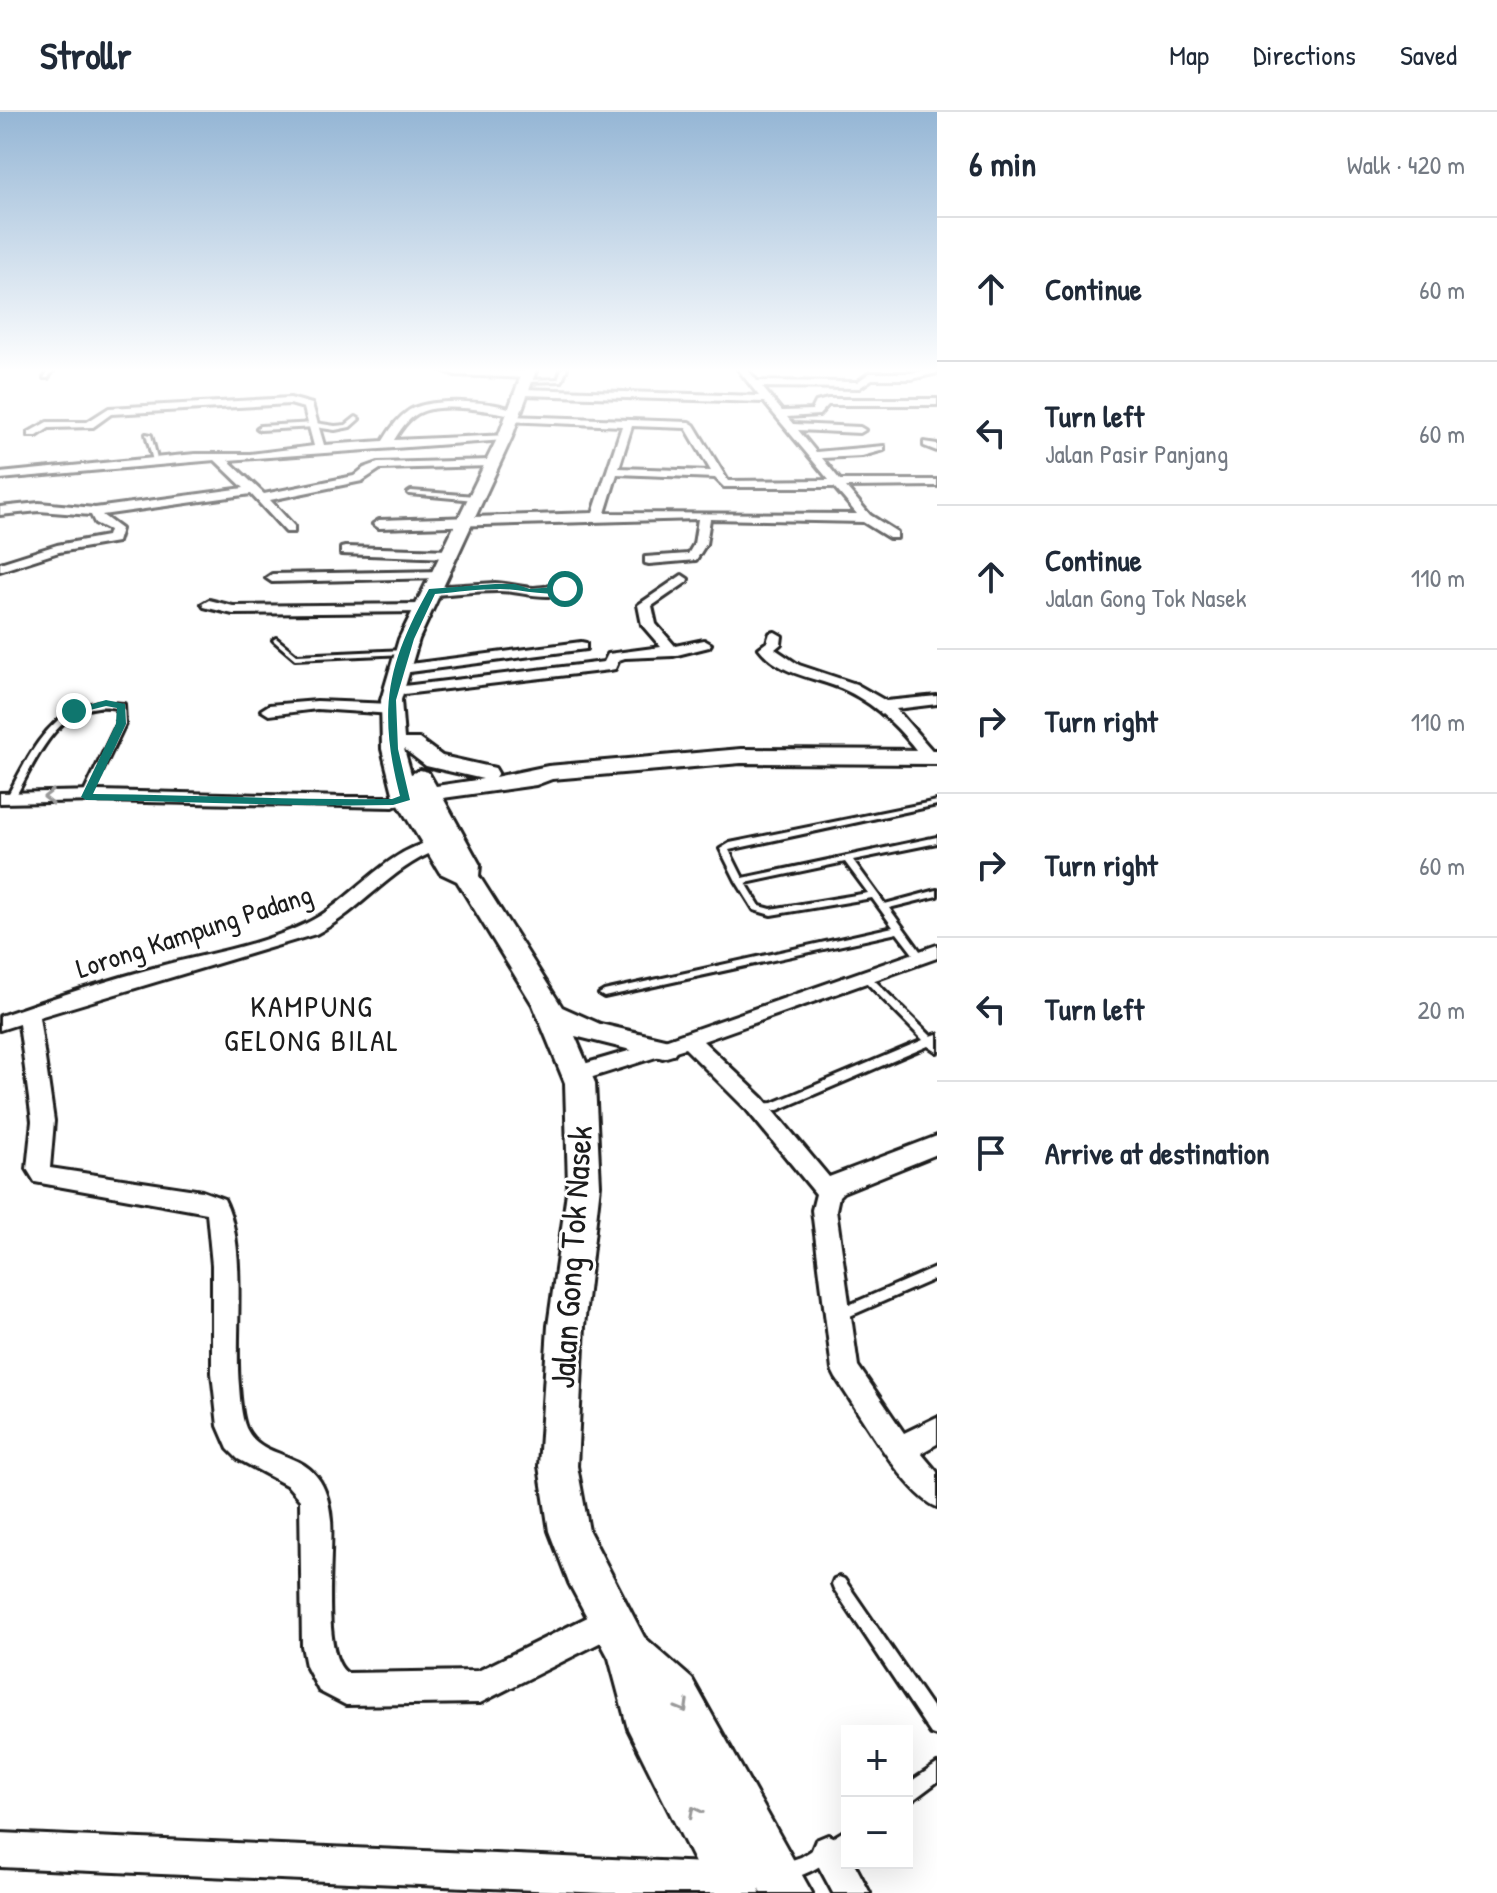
<!DOCTYPE html>
<meta charset="utf-8">
<style>
:root{--surface:#fff;--page:#f6f6f7;--text:#1f2937;--muted:#747a83;--line:#e0e1e3}
body{margin:0;font-family:"Patrick Hand",sans-serif;background:var(--page);color:var(--text)}
.controls{position:absolute;right:24px;bottom:24px;display:grid;overflow:hidden;border-radius:0px;box-shadow:0 8px 32px #0002}
.controls button{width:72px;height:72px;display:grid;place-items:center;padding:0;border:0;border-bottom:2px solid var(--line);background:var(--surface);color:var(--text);font:40px sans-serif}
.stop{position:absolute;width:24px;height:24px;margin:-18px;border:6px solid #0f766e;border-radius:50%;background:#fff}
.stop.end{background:#0f766e;border-color:#fff;box-shadow:0 2px 8px #0008}
.list{margin:0;padding:0;list-style:none}
h2{display:flex;justify-content:space-between;align-items:center;height:104px;margin:0;padding:0 32px;font-size:34px}
h2 small{font-size:26px;font-weight:400;color:var(--muted)}
.list li{display:grid;grid-template-columns:52px 1fr auto;gap:24px;align-items:center;box-sizing:border-box;height:144px;padding:0 32px;border-top:2px solid var(--line)}
.list b{display:block;font-size:30px;white-space:nowrap}
.list p{margin:0;font-size:26px;white-space:nowrap;color:var(--muted)}
.list em{font-size:26px;font-style:normal;color:var(--muted)}
.icon{flex:none;width:44px;height:44px;fill:none;stroke:currentColor;stroke-width:2;stroke-linecap:round;stroke-linejoin:round}
.map{position:relative;flex:none;width:937px;height:1781px;overflow:hidden}
header{display:flex;align-items:center;gap:48px;box-sizing:border-box;height:112px;padding:0 40px;background:var(--surface);border-bottom:2px solid var(--line)}
header strong{font-size:38px}
nav{display:flex;gap:44px;margin-inline-start:auto;font-size:28px}
main{display:flex}
aside{flex:1;background:var(--surface)}
.map>svg:first-child{display:block}
.lines{fill:none;stroke-linecap:round;stroke-linejoin:round}
.lane-casing{stroke:#1c1c1c;stroke-width:6}
.street-casing{stroke:#1c1c1c;stroke-width:6}
.secondary-casing{stroke:#1c1c1c;stroke-width:6}
.lane{fill:#fff;fill-rule:evenodd}
.street{fill:#fff;fill-rule:evenodd}
.secondary{fill:#fff;fill-rule:evenodd}
.oneway{stroke:#999}
.route{fill:#0f766e}
.labels{text-anchor:middle;stroke-width:6;stroke-linejoin:round;paint-order:stroke}
.street-label{font-size:28px;fill:#1c1c1c;stroke:#fff}
.neighbourhood-label{font-size:30px;letter-spacing:2px;fill:#1c1c1c;stroke:#fff}
.near-street-label{font-size:34px;fill:#1c1c1c;stroke:#fff}
</style>
<header>
<strong>Strollr</strong>
<nav><a>Map</a><a>Directions</a><a>Saved</a></nav>
</header>
<main>
<div class="map">
<svg width="937" height="1781" viewBox="0 0 937 1781">
<rect width="100%" height="100%" fill="#fff"/>
<filter id="ink" filterUnits="userSpaceOnUse"><feTurbulence type="fractalNoise" baseFrequency=".0125" numOctaves="2"/><feDisplacementMap in="SourceGraphic" scale="16" xChannelSelector="R" yChannelSelector="G"/><feConvolveMatrix kernelMatrix="1 2 1 2 8 2 1 2 1" color-interpolation-filters="sRGB"/></filter>
<g filter="url(#ink)">
<g class="lines">
<g class="lane-casing">
<path id="lane" d="M50,256H55L48,266H44Z
M562,256H567L562,269L526,270L524,269L526,268L558,267Z
M356,305L359,307L350,315L335,318L315,315L260,318L257,316L260,314L315,311L335,314L346,313Z
M146,322L151,323L158,350L153,349Z
M411,379L475,384L478,386L475,388L409,382L408,381Z
M276,526L297,543L405,538L409,540L405,542L295,547L274,529L273,528Z
M99,590L124,592L125,612L89,687H86L82,685L117,612V596C111,595 104,594 98,595C53,600 34,653 14,687H8L7,685C24,653 41,614 75,597C83,593 91,592 99,590Z
M937,689V693L729,738L743,766L937,725V731L853,748L885,792L937,778V784L889,796L923,843L925,845L923,847H917L897,821L604,885L599,882L604,879L893,815L872,786L771,803L754,798L736,769L720,737L730,731ZM845,750L868,781L771,797L760,794L746,771Z
M865,861L868,862L931,924L937,922V940L928,934L778,998H756L755,995L756,992L773,991L923,928L862,866L860,864L862,862Z
M937,1155V1166L843,1207L839,1209L835,1207L833,1203L835,1199Z
M839,1465L844,1467L937,1602V1624L931,1622L834,1477L832,1472L834,1467Z
M937,1652V1670L913,1688L907,1690V1672Z
M847,1717V1736C830,1747 800,1772 780,1764L777,1758L780,1752L801,1745Z"/>
</g>
<g class="street-casing">
<path id="street" d="M437,256L521,260L534,263L529,266L455,263Z
M737,256H746L757,269L857,270L870,261H911L937,256V261L911,267H872L859,276L762,275L782,299L812,298L816,290L828,287H937V293H828L819,303L787,305L793,312L860,315L865,318L860,321L798,318L816,340L884,334V338L862,344L822,346L840,368H937V374L846,375L870,403L897,420V426H889L863,410L710,407L706,432L696,448L649,452L645,451V445L688,442L694,432L698,407L379,416L373,412L379,408L593,401L622,314L506,309L505,307L510,304L689,310L694,313L728,369L829,368L764,290L522,283L517,280L522,277L759,284ZM632,314L686,316L711,359L619,356ZM617,362L715,366L724,375H834L857,402L605,401Z
M290,286L312,292L324,333L383,329C389,319 397,307 407,300C426,285 498,288 518,300L513,303C488,299 435,288 414,304C405,310 399,320 394,328L509,323L510,325L505,328L228,348L264,382L354,364L364,356L378,351L491,348L496,351L491,354L380,357L362,369L270,388L294,414V420H286L251,382L102,403L121,417L117,430L59,440L0,459V451L57,433L107,424L109,418L95,411L91,403L39,399L0,403V395L39,391L95,396L244,376L215,348L0,367V361L195,342H250L314,334L304,296L290,292L111,302L93,315L49,316L37,324H29V320L47,310H87L109,296Z
M924,330L937,332V339L924,334Z
M345,435L450,438L456,442L450,446L341,442V436Z
M445,459L446,462L440,466L272,470L266,466L272,462Z
M682,463L688,467L687,470L652,494L656,512L675,534L704,528L711,532L709,535L673,544L625,546L619,548L615,557L610,558L404,582L397,578L404,574L604,550L608,542L661,535L642,513L638,493Z
M495,471C508,471 521,476 534,476C546,476 561,470 572,477C551,492 519,478 497,479C475,479 453,482 432,483L425,479L432,475Z
M209,488L233,494L424,492L431,496L424,500L233,502L204,495L202,492Z
M775,520L782,524L781,532L775,537L799,553L856,572L886,589L937,584V592L896,597L937,644L936,648H924C903,620 880,595 847,579C816,564 781,565 759,536L767,530L770,521Z
M581,530L586,531V537L402,561L395,557L402,553Z
M317,589L392,592L400,597L392,602L317,597L269,603L261,598L269,593Z
M98,679L344,685H391L406,680L414,685L393,695L98,689L0,691V681Z
M432,729L441,734L438,738C390,756 361,799 316,822L39,905L54,1009L50,1056L202,1079L224,1087C248,1133 234,1221 239,1274C240,1287 241,1304 246,1316C265,1356 325,1329 331,1408C334,1441 320,1543 347,1561L478,1559L610,1494L621,1498L625,1509L621,1520L480,1591L346,1593L319,1579L306,1554L302,1534L300,1388L288,1374L238,1347L228,1337L218,1314L212,1261V1153L207,1101L35,1070L27,1057L32,1009L19,912L0,918V904C54,885 109,868 164,853C211,841 261,833 305,812C352,790 380,742 432,729Z
M937,833V846L703,929L763,986L829,1065L937,1024V1042L843,1080L839,1084L836,1098L858,1254L904,1321L937,1305V1332L921,1341L937,1360V1395C905,1382 857,1297 836,1266L832,1258L812,1098L816,1082L747,998L685,936L577,970L570,968L566,962L570,956L656,931Z
M0,1721L731,1752L743,1757L748,1769L743,1781H605L0,1755Z
M828,1723C842,1729 847,1735 847,1751H854L870,1781H833L811,1740L816,1728Z"/>
</g>
<g class="secondary-casing">
<path id="secondary" d="M524,256H537L512,325L419,527L401,588L404,627H419L442,644L495,656L498,661L495,665L548,654L741,637L937,638V652L741,651L552,667L536,673L443,686L480,753L479,764L562,895L600,912L673,929L678,936L673,943L663,946L575,924L595,971L600,1073L584,1214L577,1354L589,1419L644,1525L692,1567L812,1781H761L759,1776L760,1781H710L628,1617L609,1546L569,1471L549,1419L539,1354L548,1214L568,1073L565,971L533,893L457,769L440,761L394,685L382,637L381,588L399,527L498,325ZM404,637L426,654L483,667L436,674L428,660L420,658L411,662Z"/>
</g>
<use href="#lane" class="lane"/>
<use href="#street" class="street"/>
<use href="#secondary" class="secondary"/>
</g>
<defs><path id="oneway-chevron" d="M-2-3.5L2.5 0L-2 3.5" fill="none" stroke-width="1.6" stroke-linecap="round" stroke-linejoin="round" transform="scale(2)"/></defs>
<g class="oneway">
<use href="#oneway-chevron" transform="translate(49 685) rotate(180)"/>
<use href="#oneway-chevron" transform="translate(683 1595) rotate(60)"/>
<use href="#oneway-chevron" transform="translate(695 1700) rotate(-117)"/>
</g>
</g>
<linearGradient id="sky" x2="0" y2="1"><stop stop-color="#95b6d5"/><stop offset="0.51" stop-color="#fff"/><stop offset="1" stop-color="#fff" stop-opacity="0"/></linearGradient>
<rect width="937" height="506" fill="url(#sky)"/>
<path class="route" d="M495,472H515L530,477L565,474L569,477C548,487 523,477 500,477C478,477 457,480 435,482L414,527L396,588L398,637L410,688L393,693C291,695 189,689 86,688L81,685L116,612L117,596L106,594L74,602L69,599L106,588L125,592L126,612L93,682C193,683 292,688 392,687L400,684C378,599 386,554 429,477Z"/>
<g class="labels">
<g class="street-label">
<text transform="translate(194 819) rotate(-18)" y="10">Lorong Kampung Padang</text>
</g>
<g class="neighbourhood-label">
<text x="312" y="905">KAMPUNG<tspan x="312" dy="34">GELONG BILAL</tspan></text>
</g>
<g class="near-street-label">
<text transform="translate(571 1145) rotate(-86)" y="12">Jalan Gong Tok Nasek</text>
</g>
</g>
</svg>
<div class="controls">
<button>+</button>
<button>−</button>
</div>
<div class="stop" style="left:565px;top:477px"></div>
<div class="stop end" style="left:74px;top:599px"></div>
</div>
<aside>
<h2>6 min<small>Walk · 420 m</small></h2>
<ul class="list">
<li><svg class="icon" aria-label="ahead" viewBox="0 0 24 24"><path d="M12 20V5M6 11l6-6 6 6"/></svg><div><b>Continue</b></div><em>60 m</em></li>
<li><svg class="icon" aria-label="left" viewBox="0 0 24 24"><path d="M17 20v-9H6M10 6l-5 5 5 5"/></svg><div><b>Turn left</b><p>Jalan Pasir Panjang</p></div><em>60 m</em></li>
<li><svg class="icon" aria-label="ahead" viewBox="0 0 24 24"><path d="M12 20V5M6 11l6-6 6 6"/></svg><div><b>Continue</b><p>Jalan Gong Tok Nasek</p></div><em>110 m</em></li>
<li><svg class="icon" aria-label="right" viewBox="0 0 24 24"><path d="M7 20v-9h11M14 6l5 5-5 5"/></svg><div><b>Turn right</b></div><em>110 m</em></li>
<li><svg class="icon" aria-label="right" viewBox="0 0 24 24"><path d="M7 20v-9h11M14 6l5 5-5 5"/></svg><div><b>Turn right</b></div><em>60 m</em></li>
<li><svg class="icon" aria-label="left" viewBox="0 0 24 24"><path d="M17 20v-9H6M10 6l-5 5 5 5"/></svg><div><b>Turn left</b></div><em>20 m</em></li>
<li><svg class="icon" aria-label="arrive" viewBox="0 0 24 24"><path d="M6 21V4h12l-3 4 3 4H6"/></svg><div><b>Arrive at destination</b></div></li>
</ul>
</aside>
</main>
